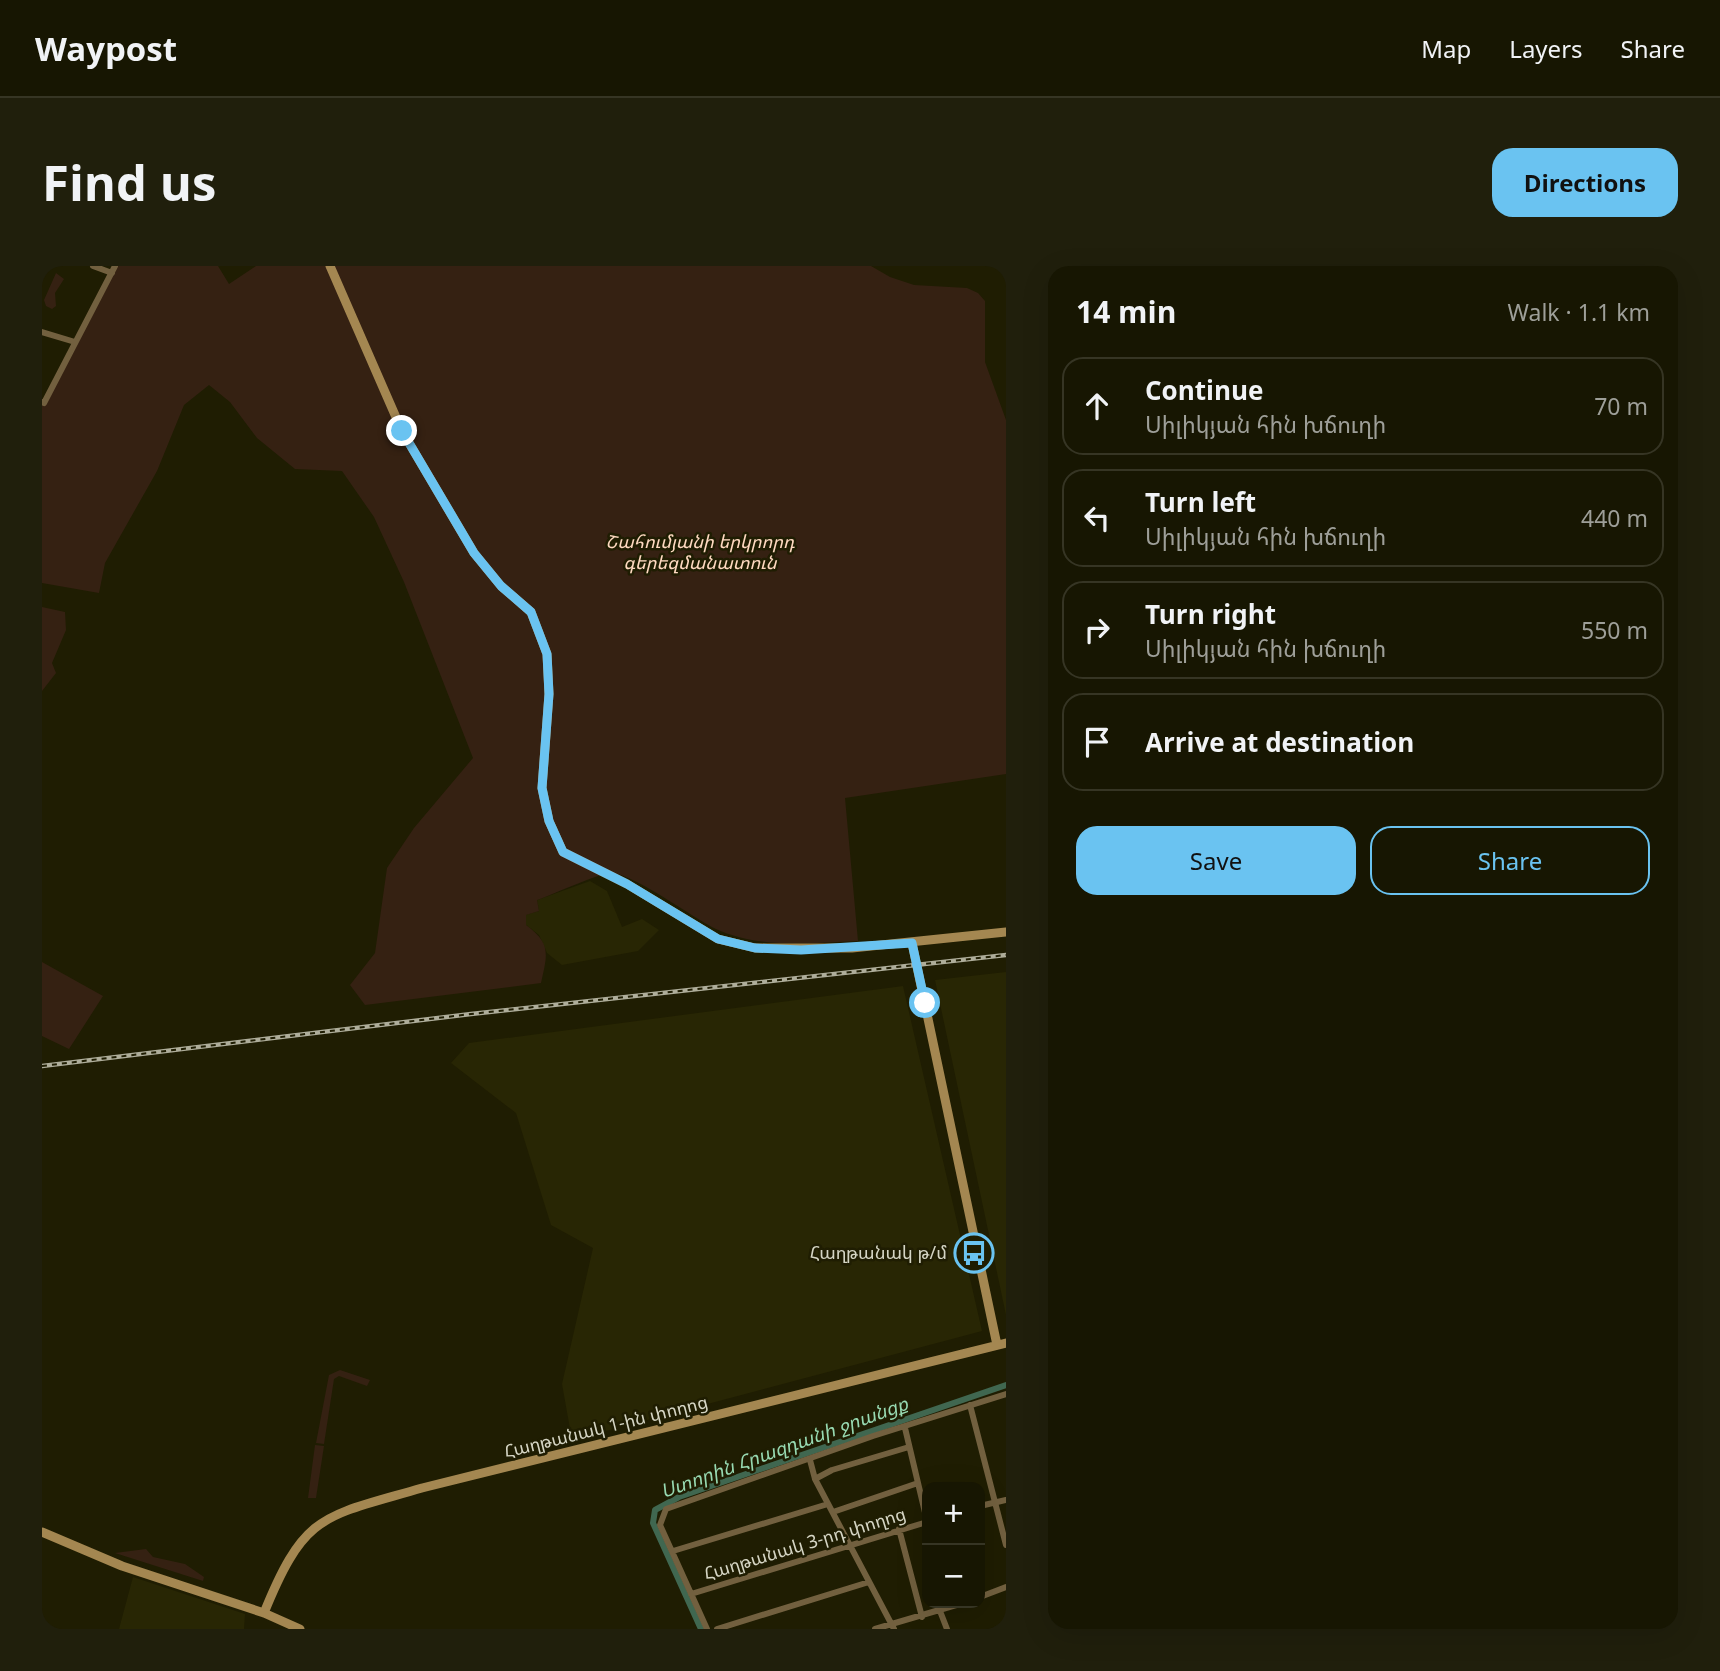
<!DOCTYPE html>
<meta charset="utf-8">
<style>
:root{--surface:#171602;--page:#201f0c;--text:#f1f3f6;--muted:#9e9f99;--line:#363524;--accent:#6ac3f1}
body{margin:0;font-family:Georgia,"Noto Sans Armenian",serif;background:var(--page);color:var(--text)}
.controls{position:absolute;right:21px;bottom:21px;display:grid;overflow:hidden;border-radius:14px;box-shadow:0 7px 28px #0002}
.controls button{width:63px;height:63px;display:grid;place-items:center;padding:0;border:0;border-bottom:2px solid var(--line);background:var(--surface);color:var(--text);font:35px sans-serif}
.stop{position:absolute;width:21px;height:21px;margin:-16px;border:5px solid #6ac3f1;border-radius:50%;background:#fff}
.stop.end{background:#6ac3f1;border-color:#fff;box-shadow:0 2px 7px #0008}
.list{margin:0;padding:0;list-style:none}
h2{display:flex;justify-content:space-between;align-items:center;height:91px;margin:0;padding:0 28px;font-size:30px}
h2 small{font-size:23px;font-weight:400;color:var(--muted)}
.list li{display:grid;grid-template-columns:46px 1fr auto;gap:21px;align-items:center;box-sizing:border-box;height:98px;margin:0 14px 14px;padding:0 14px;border:2px solid var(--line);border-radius:21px}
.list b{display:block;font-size:26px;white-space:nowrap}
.list p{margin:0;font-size:23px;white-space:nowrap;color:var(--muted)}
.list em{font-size:23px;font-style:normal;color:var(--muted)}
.actions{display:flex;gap:14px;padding:21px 28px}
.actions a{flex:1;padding:16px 0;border:2px solid var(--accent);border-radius:21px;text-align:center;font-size:24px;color:var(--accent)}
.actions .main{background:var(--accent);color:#111}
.icon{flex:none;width:38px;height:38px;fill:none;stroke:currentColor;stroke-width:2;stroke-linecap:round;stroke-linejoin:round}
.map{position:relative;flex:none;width:964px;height:1363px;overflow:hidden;border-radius:21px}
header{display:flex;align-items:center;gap:42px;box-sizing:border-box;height:98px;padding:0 35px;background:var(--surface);border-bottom:2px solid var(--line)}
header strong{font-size:33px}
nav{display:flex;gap:38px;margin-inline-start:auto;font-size:24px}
.intro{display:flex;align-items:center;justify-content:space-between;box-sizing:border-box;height:168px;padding:0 42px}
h1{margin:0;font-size:49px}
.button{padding:18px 32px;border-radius:21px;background:var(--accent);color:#111;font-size:24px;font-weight:700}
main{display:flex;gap:42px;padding:0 42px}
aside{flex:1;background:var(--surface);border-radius:21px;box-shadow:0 7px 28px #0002}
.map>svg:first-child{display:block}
.built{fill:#282604}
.green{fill:#352112}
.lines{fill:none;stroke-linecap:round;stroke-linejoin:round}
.canal{stroke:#406750;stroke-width:6}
.street{stroke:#72603f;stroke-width:6}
.secondary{stroke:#a48751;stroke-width:9}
.rail-casing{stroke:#aead9a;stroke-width:4.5}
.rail{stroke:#1f1d02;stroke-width:2;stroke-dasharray:5;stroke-linecap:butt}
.route{stroke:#6ac3f1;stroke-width:9}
.labels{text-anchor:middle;stroke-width:5;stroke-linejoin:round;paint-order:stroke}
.park-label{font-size:18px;font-style:italic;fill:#ffdac1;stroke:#1f1d02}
.poi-label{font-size:18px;fill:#d5d5c4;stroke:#1f1d02;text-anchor:end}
.street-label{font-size:18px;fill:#d5d5c4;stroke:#1f1d02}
.water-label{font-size:19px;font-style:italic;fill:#97d9b1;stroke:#1f1d02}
</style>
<header>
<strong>Waypost</strong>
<nav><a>Map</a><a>Layers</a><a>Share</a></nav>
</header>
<div class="intro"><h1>Find us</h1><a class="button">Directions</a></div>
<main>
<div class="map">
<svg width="964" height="1363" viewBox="0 0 964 1363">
<rect width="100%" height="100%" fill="#1f1d02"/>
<path class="built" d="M548,615L565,625L580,661L600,653L617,664L596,685L520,699L505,687L497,669L484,659L483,649L497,645L495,634Z
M964,706V1049L893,714Z
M861,720L940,1065L530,1174L520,1118L551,982L509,959L474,847L409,797L427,777Z
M91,1311L203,1348L202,1363H77Z"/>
<path class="green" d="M74,0H176L187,18L214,0H829L848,11L872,19L925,22L936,27L943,35V96L964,154V508L803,532L816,675C768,677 718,683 674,663C649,651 594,609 570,607C559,606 510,629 495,634L497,645L484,649V659C510,678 505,689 499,717L323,739L308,719L333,687L345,602L372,562L431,492L362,316L332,251L300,205L253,203L215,172L188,136L167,119L142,139L115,205L63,297L57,327L0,317V137Z
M14,7L22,13L13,27L14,40L10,43L4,40L2,34Z
M0,341L23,346L24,364L10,397L14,407L0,425Z
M0,696L61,730L27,783L0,770Z
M298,1104L328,1114L325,1120L297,1110L292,1113L282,1178L274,1177L287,1109Z
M273,1179L282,1180L274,1232H266Z
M104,1283L111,1291L143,1298L162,1311L161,1315L73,1287Z"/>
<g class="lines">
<path class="canal" d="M659,1363L611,1257L613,1244L637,1231L964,1119"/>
<path class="street" d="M51,0L70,7
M0,66L33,76
M0,136L2,137L73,0
M928,1139L964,1279
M863,1162L885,1255
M768,1194L773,1213L852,1363
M773,1213L790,1204L867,1181
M938,1240L964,1234
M791,1246L876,1217
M857,1263L880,1351
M631,1285L786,1238
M938,1320L941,1330
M649,1328L885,1256
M938,1331L964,1321
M898,1345L905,1363
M665,1363L618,1259L624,1243L831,1170L964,1128
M675,1363L827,1316
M833,1363L921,1337"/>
<path class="secondary" d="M288,0L360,165L432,287L459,320L489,346L505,388L507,428L500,522L507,555L521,586L585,618L676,673L713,682H810L964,666
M870,677L955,1079
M0,1266L80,1300L222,1347L258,1363
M222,1347C263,1246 281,1251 380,1222L964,1077"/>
<g class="rail-casing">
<path id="rail" d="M0,800L429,748L964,689"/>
</g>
<use href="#rail" class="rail"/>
</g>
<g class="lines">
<path class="route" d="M360,165L432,287L459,320L489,346L505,388L507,428L500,522L507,555L521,586L585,618L676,673L713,682L759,684L870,677L883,737"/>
</g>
<defs>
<g id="bus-ring" transform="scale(2.0125)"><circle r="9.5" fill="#1f1d02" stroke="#6ac3f1" stroke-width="1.5"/><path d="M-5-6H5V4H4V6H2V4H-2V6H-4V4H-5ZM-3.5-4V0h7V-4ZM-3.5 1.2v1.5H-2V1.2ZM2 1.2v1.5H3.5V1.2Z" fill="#6ac3f1"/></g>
</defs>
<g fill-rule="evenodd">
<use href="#bus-ring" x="932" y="987"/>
</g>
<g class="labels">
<g class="park-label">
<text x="658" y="282">Շահումյանի երկրորդ<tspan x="658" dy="21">գերեզմանատուն</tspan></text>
</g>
<g class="poi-label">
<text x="905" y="993">Հաղթանակ թ/մ</text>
</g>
<g class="street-label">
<text transform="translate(564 1161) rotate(-14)" y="6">Հաղթանակ 1-ին փողոց</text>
<text transform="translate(763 1278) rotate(-17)" y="6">Հաղթանակ 3-րդ փողոց</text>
</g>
<g class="water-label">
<text transform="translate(742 1181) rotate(-20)" y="7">Ստորին Հրազդանի ջրանցք</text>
</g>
</g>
</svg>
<div class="controls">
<button>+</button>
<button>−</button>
</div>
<div class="stop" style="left:883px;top:737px"></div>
<div class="stop end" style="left:360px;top:165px"></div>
</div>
<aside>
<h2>14 min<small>Walk · 1.1 km</small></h2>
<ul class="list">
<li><svg class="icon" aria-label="ahead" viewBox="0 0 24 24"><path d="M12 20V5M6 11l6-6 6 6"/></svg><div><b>Continue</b><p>Սիլիկյան հին խճուղի</p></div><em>70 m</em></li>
<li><svg class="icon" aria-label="left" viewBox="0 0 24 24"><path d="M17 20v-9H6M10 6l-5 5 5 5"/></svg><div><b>Turn left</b><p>Սիլիկյան հին խճուղի</p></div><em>440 m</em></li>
<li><svg class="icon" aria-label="right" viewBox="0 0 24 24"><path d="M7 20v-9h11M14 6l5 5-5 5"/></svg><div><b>Turn right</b><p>Սիլիկյան հին խճուղի</p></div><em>550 m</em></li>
<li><svg class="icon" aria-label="arrive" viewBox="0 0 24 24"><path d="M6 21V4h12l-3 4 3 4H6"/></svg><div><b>Arrive at destination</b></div></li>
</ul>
<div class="actions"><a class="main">Save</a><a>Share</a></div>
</aside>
</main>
